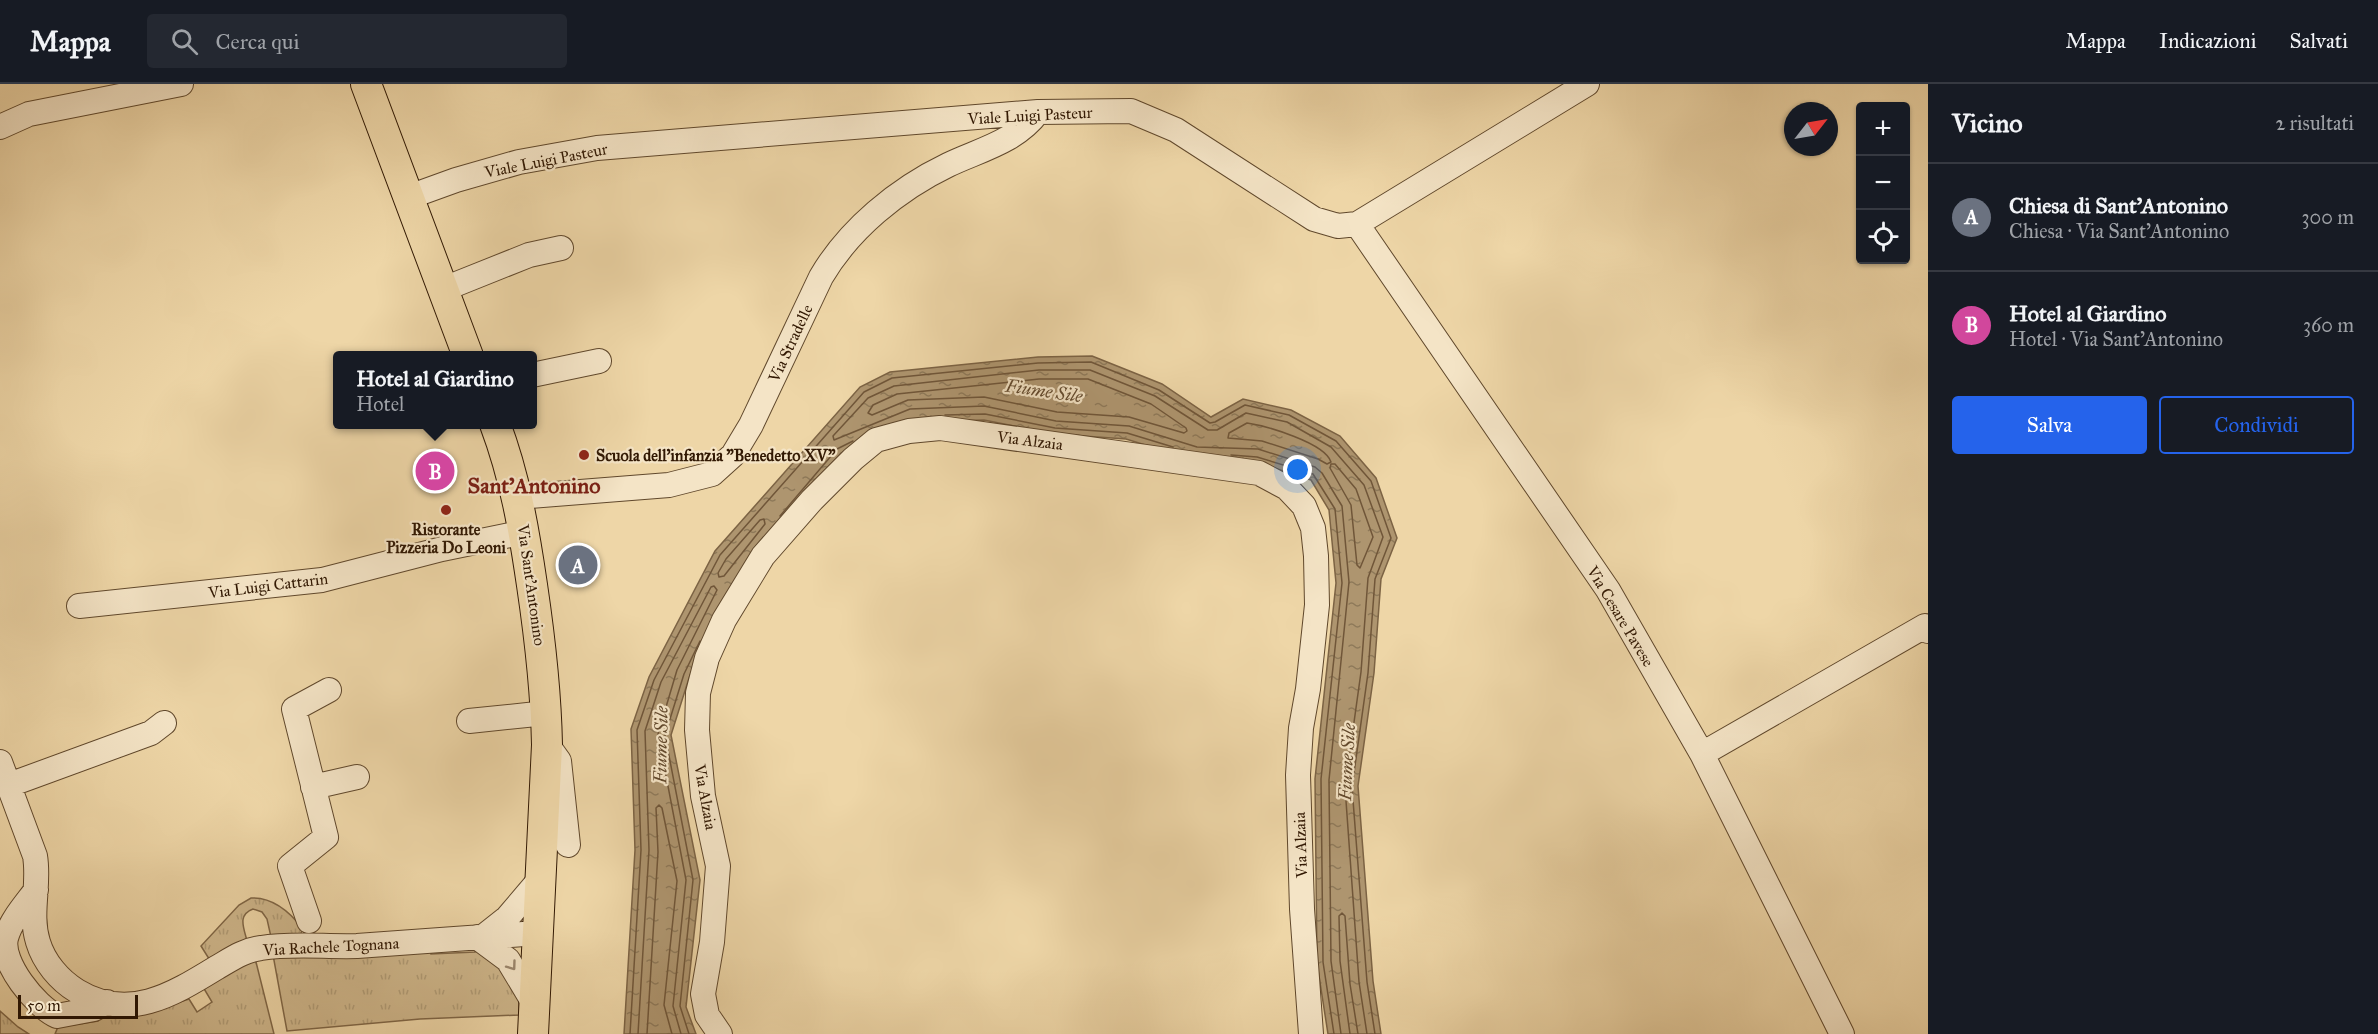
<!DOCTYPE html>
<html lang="it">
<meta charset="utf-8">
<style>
:root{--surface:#171b24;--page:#242831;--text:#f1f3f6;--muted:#9ea1a6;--line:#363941;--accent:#2563eb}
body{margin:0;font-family:"IM FELL Great Primer",serif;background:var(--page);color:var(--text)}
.controls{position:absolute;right:18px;top:18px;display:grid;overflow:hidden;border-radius:6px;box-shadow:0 2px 4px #0004}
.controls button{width:54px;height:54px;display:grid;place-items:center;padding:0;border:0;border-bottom:2px solid var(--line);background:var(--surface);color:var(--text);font:30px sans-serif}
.compass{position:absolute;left:1784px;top:18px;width:54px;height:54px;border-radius:50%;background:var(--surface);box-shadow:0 2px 4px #0004;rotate:59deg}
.scale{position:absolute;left:18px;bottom:15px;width:120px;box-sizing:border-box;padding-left:6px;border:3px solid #311803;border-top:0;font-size:16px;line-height:21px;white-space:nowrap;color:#311803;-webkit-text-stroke:4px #f4e4c6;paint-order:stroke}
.you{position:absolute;left:1298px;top:386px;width:21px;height:21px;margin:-15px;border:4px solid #fff;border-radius:50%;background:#1a73e8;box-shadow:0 0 0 9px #1a73e833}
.badge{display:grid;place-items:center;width:39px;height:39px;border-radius:50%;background:var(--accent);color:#fff;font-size:20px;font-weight:700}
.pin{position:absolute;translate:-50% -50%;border:3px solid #fff;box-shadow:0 2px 6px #0006}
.popup{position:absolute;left:333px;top:267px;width:204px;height:78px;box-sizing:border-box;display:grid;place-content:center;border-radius:6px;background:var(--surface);filter:drop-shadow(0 2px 4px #0005);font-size:20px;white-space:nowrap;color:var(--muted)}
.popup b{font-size:22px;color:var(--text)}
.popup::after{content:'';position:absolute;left:50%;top:100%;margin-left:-12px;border:12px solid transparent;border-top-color:var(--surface)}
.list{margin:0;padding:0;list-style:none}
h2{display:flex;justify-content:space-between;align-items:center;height:78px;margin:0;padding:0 24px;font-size:26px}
h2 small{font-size:20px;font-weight:400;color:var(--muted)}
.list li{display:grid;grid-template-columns:39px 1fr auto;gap:18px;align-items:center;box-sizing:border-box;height:108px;padding:0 24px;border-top:2px solid var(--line)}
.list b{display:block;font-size:22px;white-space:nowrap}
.list p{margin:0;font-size:20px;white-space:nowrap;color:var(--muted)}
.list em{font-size:20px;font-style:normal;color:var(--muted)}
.actions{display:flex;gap:12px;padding:18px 24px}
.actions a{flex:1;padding:14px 0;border:2px solid var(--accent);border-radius:6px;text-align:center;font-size:21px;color:var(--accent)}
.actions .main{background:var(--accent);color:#fff}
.icon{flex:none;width:33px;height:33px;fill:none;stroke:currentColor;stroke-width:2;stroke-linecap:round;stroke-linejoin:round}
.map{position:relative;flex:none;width:1928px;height:950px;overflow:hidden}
header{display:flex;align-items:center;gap:36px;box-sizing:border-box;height:84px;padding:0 30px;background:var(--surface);border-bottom:2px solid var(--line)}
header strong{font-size:28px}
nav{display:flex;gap:33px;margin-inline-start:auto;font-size:21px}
.search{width:420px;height:54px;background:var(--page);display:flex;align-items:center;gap:15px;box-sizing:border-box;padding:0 21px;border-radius:6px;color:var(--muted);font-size:22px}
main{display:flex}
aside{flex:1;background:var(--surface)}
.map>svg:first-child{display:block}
.grass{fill:url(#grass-tufts);stroke:#806747;stroke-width:1.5}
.water{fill:url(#water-ripples);stroke:#7c6344;stroke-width:1.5}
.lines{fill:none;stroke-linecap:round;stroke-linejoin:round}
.shore{stroke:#705639;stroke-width:1.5}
.minor-casing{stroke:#60482c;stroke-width:26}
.major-casing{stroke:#311803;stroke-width:32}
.minor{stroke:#f4e4c6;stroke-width:24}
.major{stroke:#eed6a7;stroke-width:30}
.oneway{stroke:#9c886e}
.poi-dot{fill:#8f2418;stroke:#f4e4c6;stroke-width:2}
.labels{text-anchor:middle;stroke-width:4.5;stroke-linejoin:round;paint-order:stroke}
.street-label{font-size:16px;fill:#311803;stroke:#f4e4c6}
.poi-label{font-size:16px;font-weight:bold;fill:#311803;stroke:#f4e4c6;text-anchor:start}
.water-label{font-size:18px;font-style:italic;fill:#634a2e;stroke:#f4e4c6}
.district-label{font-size:22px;font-weight:bold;fill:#7a1f14;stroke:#f4e4c6}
</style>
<header>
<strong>Mappa</strong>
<div class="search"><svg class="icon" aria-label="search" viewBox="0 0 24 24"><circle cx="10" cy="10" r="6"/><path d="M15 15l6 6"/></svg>Cerca qui</div>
<nav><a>Mappa</a><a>Indicazioni</a><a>Salvati</a></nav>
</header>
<main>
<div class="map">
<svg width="1928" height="950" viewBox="0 0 1928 950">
<defs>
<pattern id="grass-tufts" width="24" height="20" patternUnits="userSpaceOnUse" patternTransform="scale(1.5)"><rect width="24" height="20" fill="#ceb68b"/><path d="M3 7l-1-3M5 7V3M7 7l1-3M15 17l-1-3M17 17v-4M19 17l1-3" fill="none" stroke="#b19c76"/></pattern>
<pattern id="water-ripples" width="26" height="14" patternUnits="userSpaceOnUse" patternTransform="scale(1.5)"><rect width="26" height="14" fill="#ae956f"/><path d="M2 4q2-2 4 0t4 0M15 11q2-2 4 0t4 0" fill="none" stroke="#8e7959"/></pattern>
</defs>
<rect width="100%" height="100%" fill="#eed6a7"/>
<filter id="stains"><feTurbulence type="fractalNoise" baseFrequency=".00333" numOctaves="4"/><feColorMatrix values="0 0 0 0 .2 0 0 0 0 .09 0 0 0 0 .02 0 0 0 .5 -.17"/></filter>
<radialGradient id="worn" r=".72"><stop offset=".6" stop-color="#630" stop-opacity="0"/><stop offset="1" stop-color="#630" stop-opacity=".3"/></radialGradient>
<path class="grass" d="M251,814C272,813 290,828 303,845L299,853H271L267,835L262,828L253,825C237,831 244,844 247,857L211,878L201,862L239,821Z
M475,862L496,872L519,915V931L420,935L287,947L273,871L431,865V870L475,868Z
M255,874L274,950H55L60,938L72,941L98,937L99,932L155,926L189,915L197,928L212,918L203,903Z
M0,927L18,943L29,950H0Z"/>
<path class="water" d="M1092,272L1162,300L1211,333L1243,315L1291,326L1340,352L1376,394L1397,454L1381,495L1374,589L1358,702L1373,897L1381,950H1328L1317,879L1315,695L1336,499L1329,426L1311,396L1256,378L1194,376L1126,355L1054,350L984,336L912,338L841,369L802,413L734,501L690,591L671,651L700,796L686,923L696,950H624L635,766L631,645L649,593L715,467L860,303L890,288L1038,273Z"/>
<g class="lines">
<path class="shore" d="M1039,295H1088L1151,320L1186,344L1187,347L1184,349L1129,333L1057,328L984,313L908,316L872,331L868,329L873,321L897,310Z
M945,331L985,330L1055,344L1127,349L1173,363
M1247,339C1267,342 1325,359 1331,378L1327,380L1318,375L1262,357L1228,354L1229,349Z
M1231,371L1257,373L1313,390L1335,425L1342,499L1321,695L1323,878L1334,950
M1331,380H1335L1356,405L1373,453L1360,484L1357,481L1351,421L1330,384Z
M780,432L837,365L853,357
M764,435L765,440L724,492L719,493L718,489L726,475L760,436Z
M630,950L641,766L637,646L654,596L720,471L864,308L892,294L1038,279L1091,278L1159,306L1210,339L1215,338L1245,321L1289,331L1336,357L1371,397L1391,454L1375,495L1368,589L1352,703L1367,898L1375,950
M638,950L649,766L645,647L661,598L711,503L714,502L717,506L677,586L658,650L686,796L673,922L681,950
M647,950L658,768L656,724L659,721L662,724L677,797L664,921L672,950
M689,950L680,922L693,796L665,651L684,590L700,557
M1341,950L1331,877L1329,696L1349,498L1342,422L1322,389L1315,383L1258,365L1197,363L1129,342L1056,337L984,322L910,325L834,356L833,352L868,314L894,302L1039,286H1090L1155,312L1208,346H1217L1246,329L1287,338L1331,363L1364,401L1383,453L1368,494L1361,588L1345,703L1359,898L1367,950
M1350,950L1340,877L1339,832L1342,829L1345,832L1350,900L1358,950"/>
<g class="minor-casing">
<path id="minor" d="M0,43L29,30L181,0
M409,113L456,96L519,78L597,64L1038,28L1131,27L1176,46L1314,135L1338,142L1357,140L1587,0
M1357,140L1608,506L1702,670L1842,950
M444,205L529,171L561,164
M532,291L599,277
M517,413L669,401L712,390L733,371L751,341L821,193C849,145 898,105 948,81C979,66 1016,58 1038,28
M79,522L322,496L442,465L525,448
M469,637L546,629
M549,663L559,677L568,761
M1702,670L1925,542L1928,547
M0,678L35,772C40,801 29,829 38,858C44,878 59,896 77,907C128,938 172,911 216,884C230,876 244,866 261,864C291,859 326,863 357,862C417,858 478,853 538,849
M9,701L151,649L164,639
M313,703L357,693
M36,806C25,821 11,836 6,854C0,878 36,923 57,932L94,925L107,918
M309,837L290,782L326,753L294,625L329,606
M477,853L508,876L535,921
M483,853L507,834L541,794
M720,950L707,931L703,910L712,858L718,782L703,712L697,646L698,609L707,574L724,536L763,472L812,416L853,375L876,356L909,347L940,344L1259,389L1287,404L1304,422L1313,444L1316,472L1317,521L1308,605L1301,644L1298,691L1302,825L1311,950"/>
</g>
<g class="major-casing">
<path id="major" d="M366,0L468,272
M495,340C515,393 524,446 532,501C540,555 546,607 547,661L533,950"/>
</g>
<use href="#minor" class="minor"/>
<use href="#major" class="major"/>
</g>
<defs><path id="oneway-chevron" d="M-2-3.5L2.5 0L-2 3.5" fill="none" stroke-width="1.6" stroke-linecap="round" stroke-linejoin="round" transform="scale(1.5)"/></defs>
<use class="oneway" href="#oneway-chevron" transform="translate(512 882) rotate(54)"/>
<g class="poi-dot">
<circle cx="584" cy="371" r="6"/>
<circle cx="446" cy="426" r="6"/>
</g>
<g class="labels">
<g class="street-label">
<text transform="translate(1030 31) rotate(-3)" y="6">Viale Luigi Pasteur</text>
<text transform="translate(546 76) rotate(-11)" y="6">Viale Luigi Pasteur</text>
<text transform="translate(790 259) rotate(-65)" y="6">Via Stradelle</text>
<text transform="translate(1030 356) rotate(7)" y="6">Via Alzaia</text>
<text transform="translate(268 501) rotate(-7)" y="6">Via Luigi Cattarin</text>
<text transform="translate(532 501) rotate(82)" y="6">Via Sant'Antonino</text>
<text transform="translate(1621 532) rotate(59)" y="6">Via Cesare Pavese</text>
<text transform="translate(706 713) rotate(80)" y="6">Via Alzaia</text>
<text transform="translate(1300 761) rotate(-92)" y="6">Via Alzaia</text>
<text transform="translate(331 862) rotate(-3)" y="6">Via Rachele Tognana</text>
</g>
<g class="poi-label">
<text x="596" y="377">Scuola dell'infanzia "Benedetto XV"</text>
<text x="446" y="451" text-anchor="middle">Ristorante<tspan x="446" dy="18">Pizzeria Do Leoni</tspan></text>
</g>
<g class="water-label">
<text transform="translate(1044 307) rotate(8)" y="6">Fiume Sile</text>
<text transform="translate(661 661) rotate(-89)" y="6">Fiume Sile</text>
<text transform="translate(1347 678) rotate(-87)" y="6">Fiume Sile</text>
</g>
<g class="district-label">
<text x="534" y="409">Sant'Antonino</text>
</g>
</g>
<rect width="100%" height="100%" filter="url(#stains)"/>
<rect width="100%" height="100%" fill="url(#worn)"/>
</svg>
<div class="controls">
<button>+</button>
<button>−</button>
<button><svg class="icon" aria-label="locate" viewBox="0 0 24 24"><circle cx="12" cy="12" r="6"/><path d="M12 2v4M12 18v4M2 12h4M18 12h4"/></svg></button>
</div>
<svg class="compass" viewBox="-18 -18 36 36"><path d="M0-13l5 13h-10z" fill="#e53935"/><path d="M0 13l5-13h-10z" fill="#9ea1a6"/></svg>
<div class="scale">50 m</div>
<div class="you"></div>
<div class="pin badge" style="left:578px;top:481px;background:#6b7280">A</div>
<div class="pin badge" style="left:435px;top:387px;background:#d1479c">B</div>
<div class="popup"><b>Hotel al Giardino</b>Hotel</div>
</div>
<aside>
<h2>Vicino<small>2 risultati</small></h2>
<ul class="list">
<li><span class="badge" style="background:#6b7280">A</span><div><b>Chiesa di Sant'Antonino</b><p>Chiesa · Via Sant'Antonino</p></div><em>300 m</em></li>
<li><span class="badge" style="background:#d1479c">B</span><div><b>Hotel al Giardino</b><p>Hotel · Via Sant'Antonino</p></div><em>360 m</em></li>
</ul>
<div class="actions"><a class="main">Salva</a><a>Condividi</a></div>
</aside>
</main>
